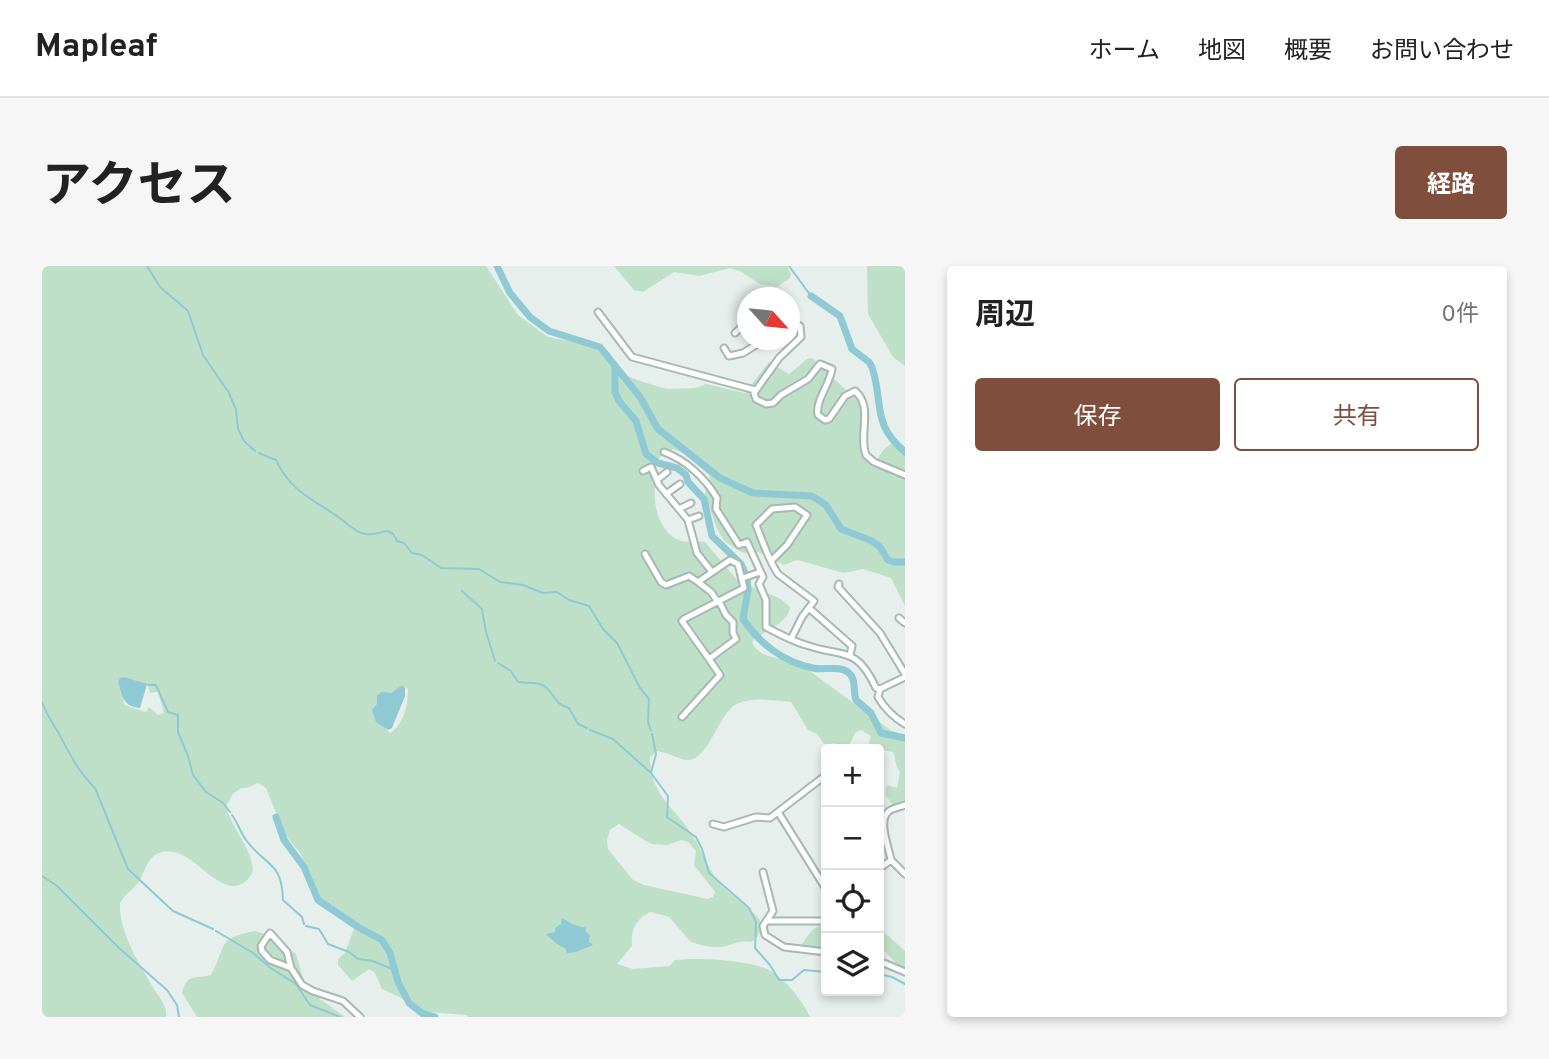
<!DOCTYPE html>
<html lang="ja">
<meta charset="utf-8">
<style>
:root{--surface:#fff;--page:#f6f6f6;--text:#222;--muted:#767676;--line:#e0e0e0;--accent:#804e3d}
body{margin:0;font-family:Overpass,"Noto Sans JP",sans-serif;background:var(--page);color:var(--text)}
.controls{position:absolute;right:21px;bottom:21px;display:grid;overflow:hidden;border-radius:7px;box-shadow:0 4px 10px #0003}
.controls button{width:63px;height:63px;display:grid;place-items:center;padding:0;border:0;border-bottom:2px solid var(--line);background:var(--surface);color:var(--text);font:35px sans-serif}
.compass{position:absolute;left:695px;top:21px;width:63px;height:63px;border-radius:50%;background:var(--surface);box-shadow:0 4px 10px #0003;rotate:117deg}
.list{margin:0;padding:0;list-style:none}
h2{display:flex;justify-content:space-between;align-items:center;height:91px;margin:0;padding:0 28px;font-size:30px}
h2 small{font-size:23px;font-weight:400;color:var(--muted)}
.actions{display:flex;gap:14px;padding:21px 28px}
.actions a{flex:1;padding:16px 0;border:2px solid var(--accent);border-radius:7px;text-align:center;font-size:24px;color:var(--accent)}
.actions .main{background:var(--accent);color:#fff}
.icon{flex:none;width:38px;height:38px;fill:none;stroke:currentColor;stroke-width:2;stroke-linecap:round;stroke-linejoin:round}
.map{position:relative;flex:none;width:863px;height:751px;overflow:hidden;border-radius:7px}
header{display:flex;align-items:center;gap:42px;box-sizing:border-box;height:98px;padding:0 35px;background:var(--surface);border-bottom:2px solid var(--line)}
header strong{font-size:33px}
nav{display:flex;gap:38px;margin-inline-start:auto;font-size:24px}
.intro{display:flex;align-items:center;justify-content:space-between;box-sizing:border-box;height:168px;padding:0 42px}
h1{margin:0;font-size:49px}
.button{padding:18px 32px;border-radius:7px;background:var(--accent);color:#fff;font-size:24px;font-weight:700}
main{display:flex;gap:42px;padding:0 42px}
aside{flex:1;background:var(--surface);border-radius:7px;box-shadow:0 4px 10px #0003}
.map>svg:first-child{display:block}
.green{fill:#bfe0c8;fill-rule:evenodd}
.water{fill:#8ec9d4}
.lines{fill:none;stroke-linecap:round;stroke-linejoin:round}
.stream{stroke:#8ec9d4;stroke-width:2}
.river{stroke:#8ec9d4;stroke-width:7}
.minor-casing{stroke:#a8b8b2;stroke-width:9}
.minor{stroke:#fff;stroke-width:5}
</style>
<header>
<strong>Mapleaf</strong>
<nav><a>ホーム</a><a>地図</a><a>概要</a><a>お問い合わせ</a></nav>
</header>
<div class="intro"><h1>アクセス</h1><a class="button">経路</a></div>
<main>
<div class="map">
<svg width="863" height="751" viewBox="0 0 863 751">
<rect width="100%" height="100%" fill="#e6efeb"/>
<path class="green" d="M0,0H444L476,49L506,71L562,81L584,109L595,114L625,123L653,122L664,118L703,127L727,96L747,108L765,93L770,92L819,138L821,144L819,188L827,197L832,198L842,183L853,175L863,181V340L849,312L821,303L802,307L755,294L742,299L716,286L701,287L682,275L674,261L663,227L668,210L643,188L631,183L618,191L614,200C616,208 614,214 613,222C611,242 619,269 640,275C647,277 655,274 663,276L696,315L737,332L748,341C747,356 724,365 712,373L710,377C720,395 741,390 758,398L850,465L863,469V538L852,541L843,528L845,519L855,522L858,506C853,500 854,493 851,486L834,483L827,477L829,470L819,464L814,466L805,483H796L793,477L783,479L775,468L766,464L749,436C732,435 711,430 695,438C676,447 667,494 646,494C638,494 625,486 615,485L608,491C609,531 632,540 651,570C662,588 667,606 681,621C693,633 708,641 718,654C720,663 717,672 709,676C694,674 691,680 678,681C669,682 656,679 648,675L627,651L609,646C595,651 588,664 590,680L575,698L591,703L628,700L633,694C655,691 705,694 725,703C742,711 760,734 768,751H426L425,749L374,745L368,736L340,723L333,707L327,703L310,715L296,699V693L303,687L314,657L272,630L271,613L258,587L243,569L224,522L216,517L205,522H199L191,528L184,540C189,561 206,577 210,598C212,605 210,608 206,613C185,636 158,595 138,588C131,585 123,585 117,587C104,592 103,607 96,617C90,625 82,629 78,637C76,668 104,710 120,735L124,744V751H0ZM103,418L106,419L108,427L116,426L122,447L116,449L107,441L104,446L82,439L81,423ZM362,421L366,423C366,439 362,458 348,467L339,458L336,437ZM577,558L609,578L625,579L640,574L646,576L654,585L652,599L673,626L671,631L666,633L602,619L591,614L566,583L565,574L568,564Z
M572,0H745L749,8L748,12L735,21L718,18L698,5L688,2L657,10L632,6L601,26L592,24Z
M825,0H863V100L851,91L826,48Z
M784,659V685L757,682C767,670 768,660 784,659Z
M213,665L229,670L254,688L261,712L271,728L303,751H155L140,727C145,707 153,713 169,709C185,680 174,672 213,665Z
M837,665L844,668L863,685V707L837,679Z"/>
<path class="water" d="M82,411L105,418L98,442C80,440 81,430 76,416L78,412Z
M360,419L363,422V430L350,462L346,464L334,456L330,444L335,438V430L339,426L350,427Z
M520,652L532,659L545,662L543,665L548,669L547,676L551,679L534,686L525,687L523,682C514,679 510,673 504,668L513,666V662L519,658Z"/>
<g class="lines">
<path class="stream" d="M105,0L118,21L146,45L161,89L187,127L194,144L196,163L202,175L213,185
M747,0L769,30
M217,187L234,194C250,228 272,233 299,253C307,259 313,266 323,268C330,270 338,266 345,265L351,268L355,275L362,277L370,287L380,289L399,302L437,303L458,316L481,319L501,327L515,326L527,334L547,340L561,363L575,377L598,422L607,433L606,456L609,465
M420,325L440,343L444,366L453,395
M456,397L469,405L476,416C484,418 492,415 500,419C513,425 509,437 527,442L536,458L545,462
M106,419H114L126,446L136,449V466L146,490L151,509L164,526L181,537L188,546
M0,436C5,449 9,455 16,466C27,486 36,506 53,522L86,603L131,645L171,663
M548,464L571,473L609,507
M610,468L614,488L609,507L626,530L625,551L654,571L660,583L667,607L706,641
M190,549C196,557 198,566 204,574C224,601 240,595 241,634L260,651L262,658
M0,610L14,619L77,682L125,724L135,739L137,751
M707,642L714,656L713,682L728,699L737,714H750L762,704L784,706
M264,660L277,663L286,678L307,686L316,693L331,695L350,703
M174,665L211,687L230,703L254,718L268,739L298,751
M837,708L850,711L863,718"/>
<path class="river" d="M455,0L468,27L488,51L507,65L558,81L598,131L616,163L678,212L711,227L770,230L784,239L799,263L830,275L838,281L846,294L852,296H863
M769,30L798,50L810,83L827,96L830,101C842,138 829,157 863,186
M573,101V126L577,135L594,155L604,188L616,197L635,202L644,209L646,216L662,233L670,270L699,298L704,309
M705,312L706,324L701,353C717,377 741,396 771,402C782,405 799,398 808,408C814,414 811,425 814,434L829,447L839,467L863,472
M234,551L242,574L262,601L276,634L316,661L340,674L348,687L356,716L367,737L381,748L393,751"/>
<g class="minor-casing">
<path id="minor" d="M556,46L590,91L713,124
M748,56L758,60L759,71L737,92L712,127L714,133L724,138L731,137L739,129L766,113L778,98L790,103C788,118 773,135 776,149L783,154L787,153L803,130L813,125C832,141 816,169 824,189L832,196L863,209
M693,67L706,55
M682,82L687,90L701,87L722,74
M622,186C644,194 663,212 675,232L674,243L697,279L705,276L721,311L717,318L724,334V361C737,368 750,375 764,379C801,392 814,379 834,422L838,423L836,431C843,443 851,451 863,458
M601,205L609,201L617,219L646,254L655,287L670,306
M615,214L625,206
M624,228L638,218
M637,243L649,237
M646,254L657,250
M603,288L619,316L624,319L647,310L656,316L688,294L696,298L702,322L642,353L640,355L667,393L694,373L691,367V356L684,349L677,335
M729,295L745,279L765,249L753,241L730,243L714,259C721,276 726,293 736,308L772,335L760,351L749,373
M701,312L718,306
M656,316L669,326L676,336
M797,318L796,321L838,367L863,408
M768,343L810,380L808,389
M857,352L863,357
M838,423L863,411
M640,451L678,409L667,393
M736,546L784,623
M671,558L682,561L714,551L728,552L784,509
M849,594L863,608
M837,603L849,594C847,582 835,554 847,545C851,542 858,541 863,539
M721,606L731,645L721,660L723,669L742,681L784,686
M726,655H784
M837,695L863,706
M249,702L245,686L228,667L219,680L220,685L228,694L249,702L260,719L271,725L301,735L318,751"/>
</g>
<use href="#minor" class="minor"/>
</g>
</svg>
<div class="controls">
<button>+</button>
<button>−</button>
<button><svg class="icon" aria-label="locate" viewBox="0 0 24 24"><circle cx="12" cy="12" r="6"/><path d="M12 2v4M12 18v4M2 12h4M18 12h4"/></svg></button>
<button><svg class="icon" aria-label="layers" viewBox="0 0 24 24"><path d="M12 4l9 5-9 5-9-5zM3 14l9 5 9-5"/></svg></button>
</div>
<svg class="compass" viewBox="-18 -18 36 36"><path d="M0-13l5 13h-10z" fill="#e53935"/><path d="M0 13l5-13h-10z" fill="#767676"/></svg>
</div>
<aside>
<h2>周辺<small>0件</small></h2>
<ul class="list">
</ul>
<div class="actions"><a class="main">保存</a><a>共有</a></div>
</aside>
</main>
